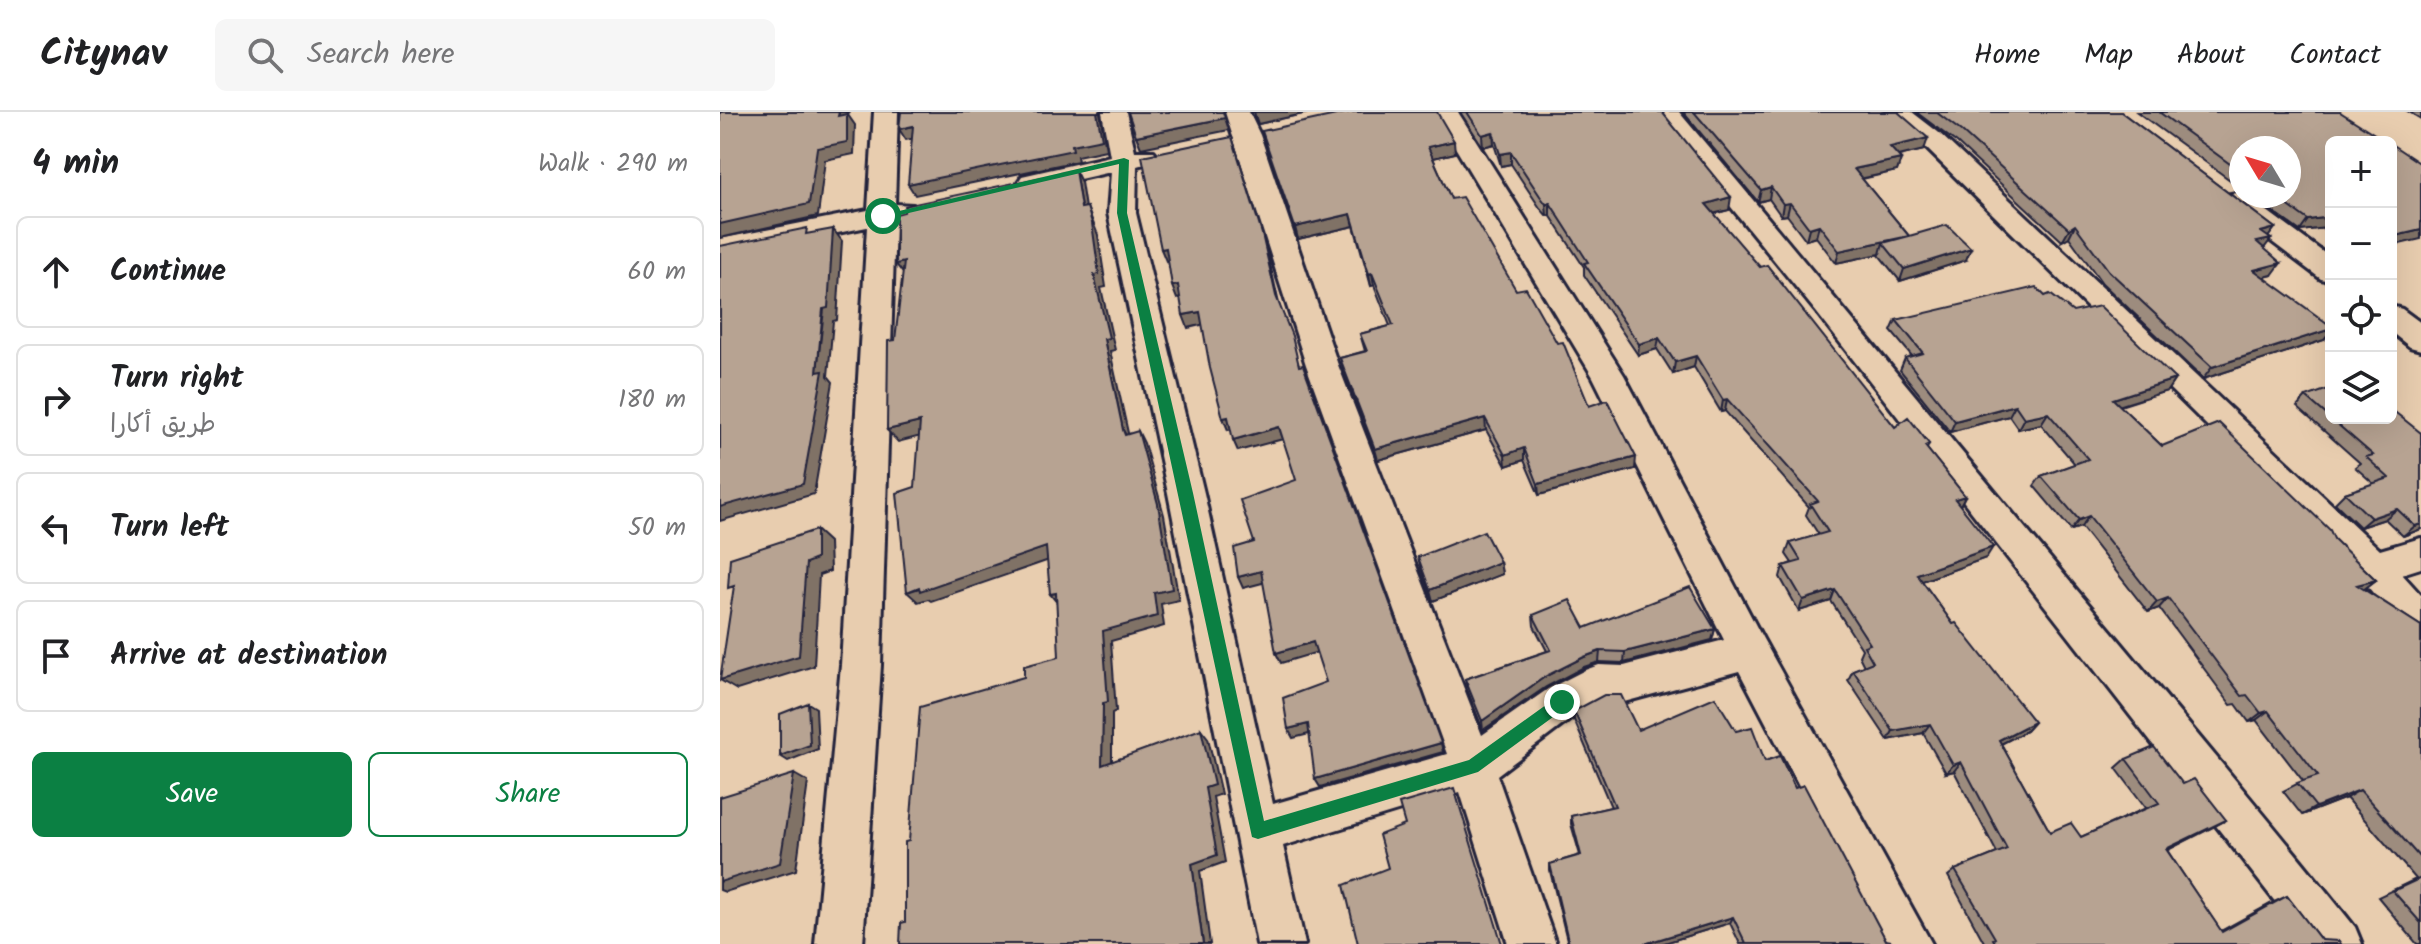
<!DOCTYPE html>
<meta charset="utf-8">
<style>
:root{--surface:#fff;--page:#f6f6f6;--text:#202124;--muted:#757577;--line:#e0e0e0;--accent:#0b8043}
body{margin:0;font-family:Kalam,"Playpen Sans Arabic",sans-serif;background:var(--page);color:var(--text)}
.controls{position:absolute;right:24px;top:24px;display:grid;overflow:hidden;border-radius:12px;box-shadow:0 8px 32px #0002}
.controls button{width:72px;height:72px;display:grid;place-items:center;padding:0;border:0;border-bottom:2px solid var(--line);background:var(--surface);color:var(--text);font:40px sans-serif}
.compass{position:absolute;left:1509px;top:24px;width:72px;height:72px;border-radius:50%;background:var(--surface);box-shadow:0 8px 32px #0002;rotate:308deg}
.stop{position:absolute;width:24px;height:24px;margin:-18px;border:6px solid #0b8043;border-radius:50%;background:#fff}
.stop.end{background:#0b8043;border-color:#fff;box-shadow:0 2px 8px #0008}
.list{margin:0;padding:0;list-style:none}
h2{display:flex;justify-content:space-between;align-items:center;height:104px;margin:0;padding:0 32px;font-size:34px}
h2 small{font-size:26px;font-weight:400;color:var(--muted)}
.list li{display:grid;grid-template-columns:52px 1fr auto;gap:24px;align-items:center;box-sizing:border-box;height:112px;margin:0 16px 16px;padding:0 16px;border:2px solid var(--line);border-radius:12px}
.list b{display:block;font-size:30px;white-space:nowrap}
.list p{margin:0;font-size:26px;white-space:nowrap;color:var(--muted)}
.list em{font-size:26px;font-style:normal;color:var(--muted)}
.actions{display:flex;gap:16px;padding:24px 32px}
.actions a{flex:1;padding:18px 0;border:2px solid var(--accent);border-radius:12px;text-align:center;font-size:28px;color:var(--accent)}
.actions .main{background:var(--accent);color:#fff}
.icon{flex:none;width:44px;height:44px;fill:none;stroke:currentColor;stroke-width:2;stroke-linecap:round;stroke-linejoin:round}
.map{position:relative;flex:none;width:1701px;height:832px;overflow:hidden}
header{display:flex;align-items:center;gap:48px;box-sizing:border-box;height:112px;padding:0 40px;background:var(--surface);border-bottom:2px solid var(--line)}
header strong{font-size:38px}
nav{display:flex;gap:44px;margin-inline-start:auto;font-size:28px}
.search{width:560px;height:72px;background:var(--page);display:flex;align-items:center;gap:20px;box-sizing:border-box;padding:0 28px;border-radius:12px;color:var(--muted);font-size:30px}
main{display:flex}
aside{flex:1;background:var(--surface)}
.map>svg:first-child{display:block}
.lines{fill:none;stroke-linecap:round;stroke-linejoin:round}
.minor-casing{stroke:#22223b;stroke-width:6}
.minor{fill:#e8cdaf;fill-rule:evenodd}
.wall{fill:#9d8c7e;stroke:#22223b;stroke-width:2}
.shaded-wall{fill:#807266;stroke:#22223b;stroke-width:2}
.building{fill:#b7a392;stroke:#22223b;stroke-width:2}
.route{fill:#0b8043}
</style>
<header>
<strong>Citynav</strong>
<div class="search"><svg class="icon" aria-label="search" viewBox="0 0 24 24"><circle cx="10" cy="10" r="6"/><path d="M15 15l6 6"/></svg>Search here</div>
<nav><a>Home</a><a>Map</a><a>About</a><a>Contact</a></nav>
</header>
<main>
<aside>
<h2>4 min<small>Walk · 290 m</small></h2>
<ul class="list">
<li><svg class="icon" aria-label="ahead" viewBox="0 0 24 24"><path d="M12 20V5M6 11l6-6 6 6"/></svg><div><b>Continue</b></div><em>60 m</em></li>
<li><svg class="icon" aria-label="right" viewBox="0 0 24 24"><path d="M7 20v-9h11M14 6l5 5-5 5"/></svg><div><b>Turn right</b><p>طريق أكارا</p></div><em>180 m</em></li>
<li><svg class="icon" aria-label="left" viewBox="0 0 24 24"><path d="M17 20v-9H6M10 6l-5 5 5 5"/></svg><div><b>Turn left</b></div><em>50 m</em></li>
<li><svg class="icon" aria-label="arrive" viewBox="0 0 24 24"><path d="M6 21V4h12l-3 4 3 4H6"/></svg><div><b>Arrive at destination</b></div></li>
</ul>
<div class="actions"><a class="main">Save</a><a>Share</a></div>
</aside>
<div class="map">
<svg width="1701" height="832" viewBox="0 0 1701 832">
<rect width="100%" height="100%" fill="#e8cdaf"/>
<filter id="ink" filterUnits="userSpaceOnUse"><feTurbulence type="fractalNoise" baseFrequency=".0125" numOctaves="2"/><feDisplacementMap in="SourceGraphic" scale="16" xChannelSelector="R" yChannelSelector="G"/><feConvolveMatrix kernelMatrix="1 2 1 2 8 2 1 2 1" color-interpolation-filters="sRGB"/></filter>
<g filter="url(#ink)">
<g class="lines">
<g class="minor-casing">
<path id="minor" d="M154,0H178L175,92L193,93L197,99L193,105L175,109L161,553L143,832H95L121,553L147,115L0,145V127L148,98Z
M382,0H406L415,39H434L438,44L434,49L417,54L416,101L484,381L553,692L727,642L586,253L505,0H529L540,23L618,253L762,623L828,577L865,558L879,553L904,554L1004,528L873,265L714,0H738L904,263L1043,527L1212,832H1162L1019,559L904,590L883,589L856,603L777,663L836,832H788L740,680L563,734L585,832H537L448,381L388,101L391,60L311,78L302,76L298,70L302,64L390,44Z
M934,0H959C1073,134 1183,270 1296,405C1409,541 1524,676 1635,815L1642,832H1588L1097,201Z
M1164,0H1192L1218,20L1660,438L1701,426V456L1682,462L1701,483V528L1687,523L1641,466L1200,30Z
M1516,81L1527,84L1611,146V169L1601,167L1506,95L1503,89L1506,83Z
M1671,194L1682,197L1701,211V238L1690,235L1671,220Z"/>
</g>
<use href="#minor" class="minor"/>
</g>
<path class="wall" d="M531,0H592L538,12Z
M740,0H942L1009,98L994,102L1175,315L1209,332L1207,337L1245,384L1240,394L1266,446L1202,469L1233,512L1314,610L1306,619L1281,632L1330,720L1361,725L1426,696L1396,656L1406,647L1463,672L1506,708L1447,738L1501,819L1552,791L1567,784L1601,828L1621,832H1265L1228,764L1235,758L1277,741L1234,659L1226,661L1203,621L1168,628L1128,568L1133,558L1144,554L1139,544L1142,537L1111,489L1079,499L1060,465L1063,454L1072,451L1066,442L1070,431L1099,423L1086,403L1089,395L1005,299L1001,300L974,255L953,262L937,237L918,243L864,163V155L830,103L827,104L820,96L791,52L781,54L774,32L763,35Z
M963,0H1178L1204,38L1178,44L1181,47L1177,59L1142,67L1189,124L1246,148L1180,169L1159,143L1160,142L1116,151L1096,125L1086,128L1067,103L1061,104L1049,87L1038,90Z
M1196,0H1401L1555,116L1548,125L1551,127L1544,136L1552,163L1544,165L1604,228L1483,267L1382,171L1349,125L1342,129L1237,31Z
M1417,0H1620L1611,30V119L1606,116L1580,119L1531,84H1569L1521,36V76Z
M1689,0H1701V7Z
M542,19L735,41L713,46L731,87L796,178L869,294L915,357L819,383L804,348L786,354L766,318L658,348L623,258L620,246L645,239L640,222L670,214L654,173L651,174L634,114L578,127Z
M1325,184L1353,200L1455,267L1447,279L1400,294L1442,334L1614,427L1656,468L1644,477L1701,514V832H1697L1658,785L1696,767L1626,686L1582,703L1563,679L1583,669L1536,608L1529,610L1516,592L1511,593L1439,496L1428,500L1361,415L1351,418L1314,374L1321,364L1355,352L1321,312L1298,317L1289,304L1230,320L1180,258L1185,246L1192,244L1171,219L1176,208Z
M1586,285L1701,321V417L1683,424L1665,407L1640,415L1615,391L1625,381L1654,372L1635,355L1640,351L1577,295Z
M698,445L780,450L782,462L713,489L701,457Z
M813,503L865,516L995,517L992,528L904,551L879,550L864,555L826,575L763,618L747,577L745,567L827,539L814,514Z
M854,599L918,618L1016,619L1045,649L1075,676L1166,828L1173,832H1020L1010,811L941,832H848L830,759V752L860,743L851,712V704L891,695L854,608Z"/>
<path class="shaded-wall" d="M119,0H129L128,3L135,13L134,42L105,48L98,104L0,126V112L97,36L118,4Z
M377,0H380L386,38L357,44L358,49L195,83L188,72L352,33Z
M534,0H592L538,12Z
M505,6L509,18L421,36L416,24Z
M193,14L200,25L186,28L179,17Z
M773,20L774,32L763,35L762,23Z
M512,25L546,134L560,196Z
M1208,26L1204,38L1166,47L1170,35Z
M734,29L735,41L709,47L708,35Z
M791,40V52L781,54L780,42Z
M1181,47L1177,59L1130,69L1134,57Z
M355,58L361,70L367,109L361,96Z
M1051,75L1049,87L1038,90L1041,78Z
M1011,85L1009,98L984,104L986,92Z
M830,91V103L827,104L826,92Z
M1070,91L1067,103L1061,104L1063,92Z
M367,95L378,123L386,175L381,176L395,238L390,239L410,330L403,318L384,227L374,163Z
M631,102L634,114L578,127L575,115Z
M1611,105V110L1606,116L1580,119L1588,108Z
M1099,113L1096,125L1086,128L1089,116Z
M1355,113L1349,125L1342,129L1349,117Z
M1555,116L1546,128L1551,127L1542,139L1528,143L1541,120Z
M113,117L122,129L117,208L113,209L108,264L113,270L94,382L0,409V395L97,260Z
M1701,118V127L1671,134V125Z
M1189,124L1163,131L1160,142L1116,151L1119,139Z
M446,136L451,148L446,149L441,137Z
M1251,136L1246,148L1180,169L1184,157Z
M184,150L185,164L176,152Z
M1561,151L1552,163L1525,170L1534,158Z
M652,161L654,173L651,174L649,162Z
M458,173L464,185L457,187L452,174Z
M480,200L485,212L468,216L463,203Z
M1611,217V219L1604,228L1483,267L1492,255Z
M939,226L937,237L918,243L919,232Z
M976,244L974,255L953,262L955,250Z
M1455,267L1447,279L1385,298L1393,287Z
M1007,287L1005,299L1001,300L1003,288Z
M1295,293L1289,304L1230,320L1235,309Z
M1328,301L1321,312L1298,317L1304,306Z
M508,305L513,317L508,318L503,306Z
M765,306L766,318L658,348L655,337Z
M200,310L209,322L178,330L167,318Z
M559,315L563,327L518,339L513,328Z
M418,319L424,331L444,403L459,488L441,492L444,514L391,529L396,599L392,601V661L382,653L383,519Z
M804,336V348L786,354L785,343Z
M916,345L915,357L819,383L818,372Z
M1245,384L1239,395L1235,387Z
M1677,397L1665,407L1640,415L1651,406Z
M1369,404L1361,415L1351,418L1359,408Z
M1701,412V417L1683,424L1695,414Z
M96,418L109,430L110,459L99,463L94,554L17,578L0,568Z
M326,435L335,446L211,489L208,487L198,490L187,480Z
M1273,435L1266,446L1191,473L1197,462Z
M780,450L782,462L713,489L710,478Z
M541,459L546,470L523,476L518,465Z
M1656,468L1643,478L1637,473Z
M1115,478L1111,489L1079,499L1083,488Z
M336,481L339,493L330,482Z
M1448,486L1439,496L1428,500L1437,490Z
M995,517L992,528L904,551L905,540Z
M593,530L598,540L561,551L556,541Z
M880,539L879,550L864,555L826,575L763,618L762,609L826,564L864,545Z
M88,591L96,596L98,637L68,649L60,644Z
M1548,599L1536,608L1529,610L1541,601Z
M1314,610L1306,619L1271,637L1279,628Z
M588,612L593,621L573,626L568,617Z
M1210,612L1203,621L1168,628L1173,619Z
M481,617L488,626L501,682L493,685L505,750L480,759L490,832H483L472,752L485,676Z
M721,631L723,640L600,675L595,667Z
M1241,650L1234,659L1226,661L1233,653Z
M74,662L88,670L76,758L5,780L0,778V770Z
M1640,678L1626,686L1582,703L1596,695Z
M1506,708L1493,715L1434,745L1446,737Z
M1013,805L1010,811L941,832H924Z"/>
<path class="building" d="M0,0H119L118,4L127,2V30L97,36L89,92L0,112Z
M181,0H377L382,27L352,33L353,38L188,72L193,14L179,17Z
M408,0H503L505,6L416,24Z
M630,0H717L734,29L708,35L731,87L742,85L796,178L806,176L837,231L843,230L869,294L887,288L916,345L818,372L804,336L785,343L765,306L655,337L620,246L647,239L640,222L673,213L652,161L649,162L631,102L575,115L542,19Z
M747,0H942L1011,85L986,92L1040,155L1047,153L1175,315L1188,305L1209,332L1205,334L1245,384L1235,387L1273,435L1197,462L1233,512L1236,511L1314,610L1279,628L1330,720L1351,711L1361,725L1439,691L1406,647L1434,635L1463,672L1474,667L1506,708L1446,737L1502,820L1567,784L1601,828L1619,829L1621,832H1276L1273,827L1275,826L1235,758L1287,737L1241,650L1233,653L1210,612L1173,619L1133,558L1153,550L1144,534L1150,532L1115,478L1083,488L1063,454L1081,449L1070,431L1108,420L1090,392L1098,389L1007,287L1003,288L976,244L955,250L939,226L919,232L864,151L868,150L830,91L826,92L820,84L791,40L780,42L773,20L762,23Z
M974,0H1178L1208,26L1170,35L1181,47L1134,57L1189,124L1227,113L1251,136L1184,157L1163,131L1189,124L1119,139L1099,113L1089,116L1070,91L1063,92L1051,75L1041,78Z
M1216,0H1401L1555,116L1541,120L1551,127L1537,130L1561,151L1534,158L1611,214V217L1492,255L1389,159L1355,113L1349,117L1241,19Z
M1439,0H1620L1667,30H1611V105L1588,108L1555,84H1569V36H1521V60Z
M512,25L542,122L556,184L572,224L579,254L583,253L721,631L595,667L588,612L568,617L563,586L606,570L593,530L556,541L541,459L518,465L514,436L534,430L520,388L576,368L559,315L513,328L508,305L503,306L490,256L480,200L463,203L458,173L452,174L446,136L441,137L422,44Z
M1671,32L1701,52V118L1671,125Z
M355,58L361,96L367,95L372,111L379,162L374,163L389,226L384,227L403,318L405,323L418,319L438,392L452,477L434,481L437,504L383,519L388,590L383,591L382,653L481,617L494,673L485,676L497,743L472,752L483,832H180L181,811L185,810V730L189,729L200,595L304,565V554L339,545L336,481L330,482L326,435L200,479L199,475L187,480L177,381L195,375L200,310L167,318L168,229L175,228L184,150L176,152V102L184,100L185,94Z
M87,116L86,122L113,117L108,196L103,197L97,260L103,259L83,372L0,395V134Z
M1316,175L1325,184L1330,182L1353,200L1380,194L1455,267L1393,287L1442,334L1499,311L1610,418L1614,427L1656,468L1637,473L1701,514V747L1640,678L1596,695L1577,671L1598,664L1548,599L1541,601L1527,583L1522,584L1448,486L1437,490L1369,404L1359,408L1321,364L1368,347L1328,301L1304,306L1295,293L1235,309L1185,246L1203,241L1176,208Z
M1611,276V306H1671V297L1701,321V412L1695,414L1677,397L1651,406L1625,381L1669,366L1646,345L1653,343L1586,285Z
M96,418V447L86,451L79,544L0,568L14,474L8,476L10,446Z
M764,419L780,450L710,478L698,445Z
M970,475L995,517L905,540L880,539L864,545L826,564L762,609L745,567L831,538L813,503L850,488L865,516Z
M884,583H901L918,618L995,585L1016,619L1032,615L1045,649L1060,644L1075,676L1084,673L1166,828L1171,829L1173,832H1026L1013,805L924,832H849L830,752L861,743L851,704L895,694L854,599Z
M88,591L90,633L60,644V602Z
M74,662L60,751L0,770V685Z
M734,676L782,832H638L624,773L668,756L659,723L685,713L679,692Z
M1701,766V811L1673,779Z"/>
</g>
<path class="route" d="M404,46L409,48L407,101L473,381L544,709L749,648L837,585H848V594L758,660L538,727L532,725L397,101L399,52L163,107L158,104Z"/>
</svg>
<div class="controls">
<button>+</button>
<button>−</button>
<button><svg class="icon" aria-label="locate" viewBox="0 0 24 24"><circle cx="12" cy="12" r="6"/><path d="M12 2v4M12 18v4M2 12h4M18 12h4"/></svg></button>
<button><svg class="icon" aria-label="layers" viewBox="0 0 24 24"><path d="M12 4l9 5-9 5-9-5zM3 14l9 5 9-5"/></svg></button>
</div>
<svg class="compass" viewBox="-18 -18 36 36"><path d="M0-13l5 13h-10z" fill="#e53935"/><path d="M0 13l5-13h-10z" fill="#757577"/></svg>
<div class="stop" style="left:163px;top:104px"></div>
<div class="stop end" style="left:842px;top:590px"></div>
</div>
</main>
